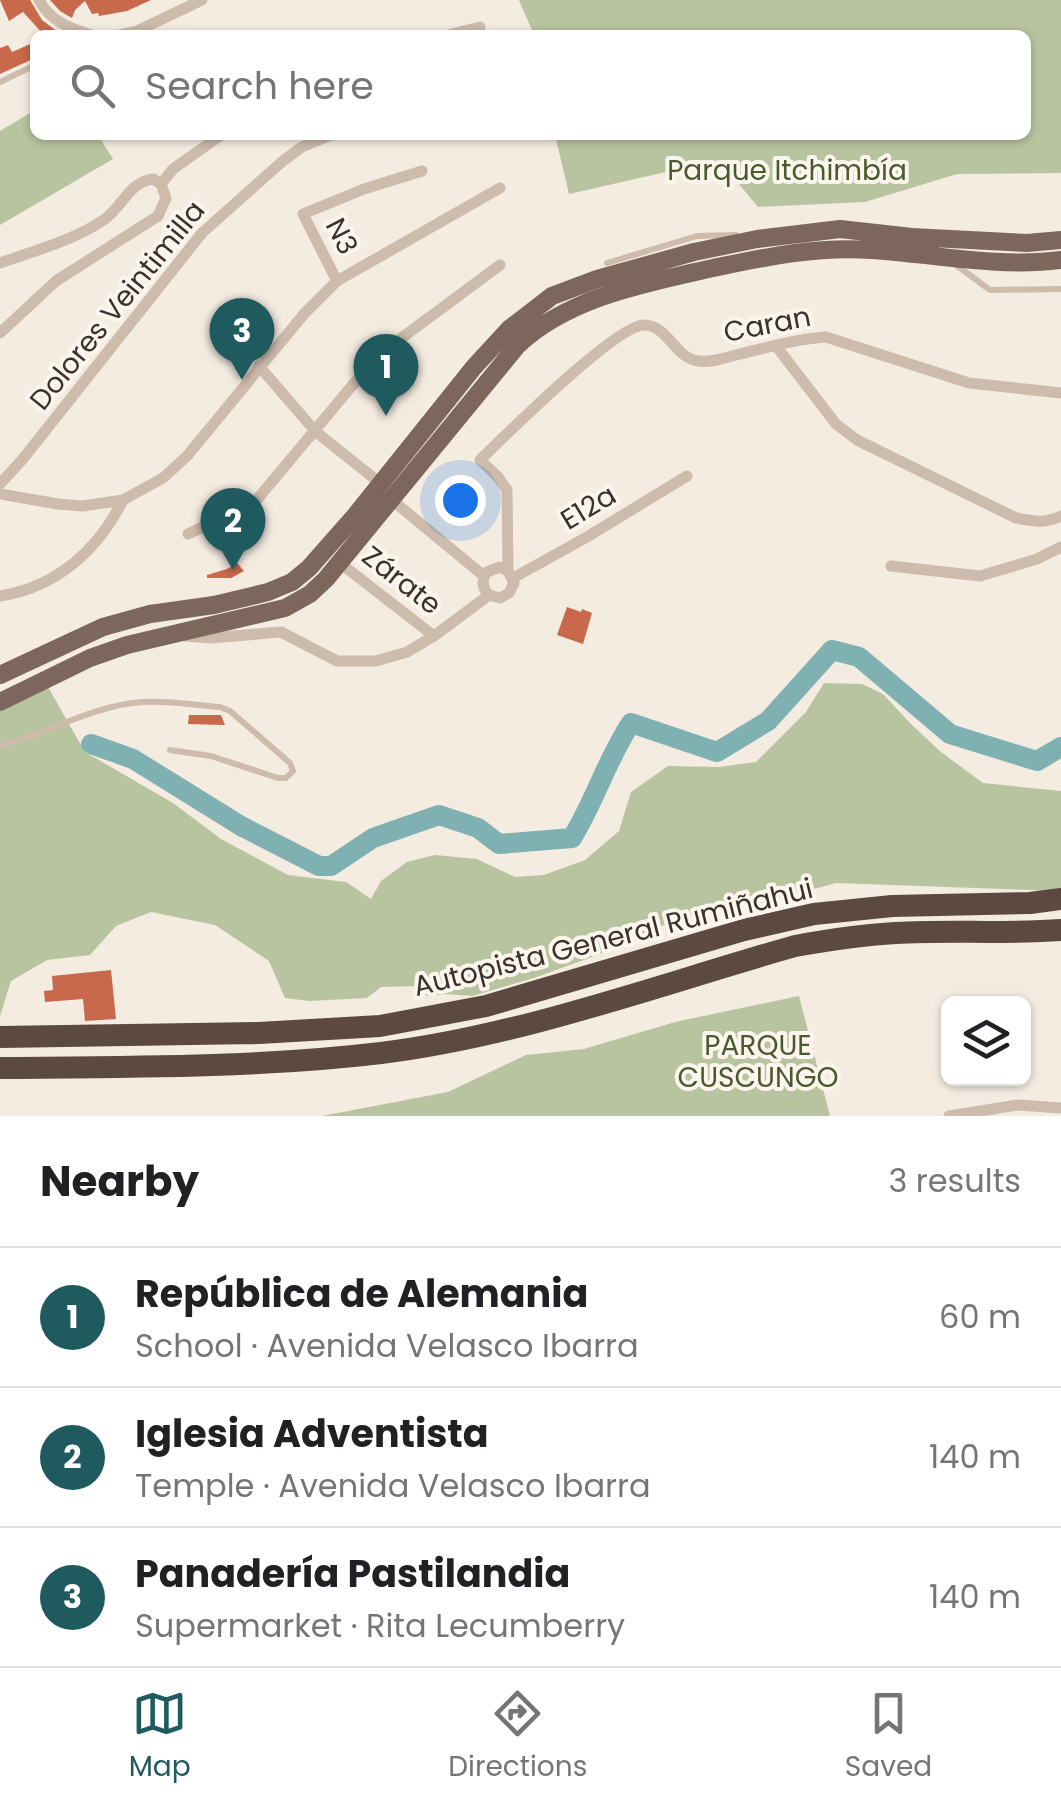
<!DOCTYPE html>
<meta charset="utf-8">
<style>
:root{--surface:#fff;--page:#f6f6f6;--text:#202124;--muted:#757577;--line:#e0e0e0;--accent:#1f5a5e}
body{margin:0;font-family:Poppins,sans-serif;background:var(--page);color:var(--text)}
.controls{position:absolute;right:30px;bottom:30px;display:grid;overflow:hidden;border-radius:15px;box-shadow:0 2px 8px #0004}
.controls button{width:90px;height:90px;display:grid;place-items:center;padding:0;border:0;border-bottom:2px solid var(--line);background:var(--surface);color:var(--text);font:50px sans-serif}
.you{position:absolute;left:460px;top:500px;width:35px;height:35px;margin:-25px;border:8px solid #fff;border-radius:50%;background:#1a73e8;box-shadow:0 0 0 15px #1a73e833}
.badge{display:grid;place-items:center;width:65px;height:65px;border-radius:50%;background:var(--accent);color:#fff;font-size:32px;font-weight:700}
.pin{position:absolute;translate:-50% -82px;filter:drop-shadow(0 2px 5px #0008)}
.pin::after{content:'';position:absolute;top:52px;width:35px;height:30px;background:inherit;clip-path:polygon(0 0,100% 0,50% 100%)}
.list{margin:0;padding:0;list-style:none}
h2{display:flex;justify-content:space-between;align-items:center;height:130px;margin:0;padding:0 40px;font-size:42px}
h2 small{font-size:32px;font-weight:400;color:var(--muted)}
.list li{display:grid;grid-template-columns:65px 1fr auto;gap:30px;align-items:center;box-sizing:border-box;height:140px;padding:0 40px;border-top:2px solid var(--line)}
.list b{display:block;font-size:38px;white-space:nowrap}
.list p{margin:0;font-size:32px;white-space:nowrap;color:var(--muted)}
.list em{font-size:32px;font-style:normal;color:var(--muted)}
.icon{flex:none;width:55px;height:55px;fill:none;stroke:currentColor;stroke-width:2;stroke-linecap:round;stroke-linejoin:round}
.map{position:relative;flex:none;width:1061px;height:1116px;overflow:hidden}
.search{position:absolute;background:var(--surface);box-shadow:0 2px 8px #0004;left:30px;right:30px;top:30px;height:110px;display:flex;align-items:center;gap:25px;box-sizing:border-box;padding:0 35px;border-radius:15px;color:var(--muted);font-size:38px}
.sheet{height:550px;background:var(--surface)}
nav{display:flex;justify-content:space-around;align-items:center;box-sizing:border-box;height:140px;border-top:2px solid var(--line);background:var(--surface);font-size:28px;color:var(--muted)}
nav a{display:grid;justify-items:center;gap:5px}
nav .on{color:var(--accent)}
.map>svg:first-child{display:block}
.green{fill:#b8c4a0}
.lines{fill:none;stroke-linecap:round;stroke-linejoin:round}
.river{stroke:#7fb0b2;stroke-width:20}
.building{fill:#c8694b}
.lane{stroke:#cdbbac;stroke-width:6}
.street{stroke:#cdbbac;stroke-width:11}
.primary{stroke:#7d675c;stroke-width:18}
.highway{stroke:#5c4a42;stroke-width:22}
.labels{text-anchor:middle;stroke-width:8;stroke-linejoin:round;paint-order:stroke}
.park-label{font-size:28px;fill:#4a5a2e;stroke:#fbf5ee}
.street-label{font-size:28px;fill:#3b302b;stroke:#fbf5ee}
</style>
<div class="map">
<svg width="1061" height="1116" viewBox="0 0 1061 1116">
<rect width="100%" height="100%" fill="#f4ebe1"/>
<path class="green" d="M519,0H1061V173L957,174L865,202L758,207L719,160L569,194L555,135H1026V35H534Z
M35,110V135H98L113,159L0,225V131Z
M824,683L862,684L883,694L910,723L941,752L983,783L1061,791V891L836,883L772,900L726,905L649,930L636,941L534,978L472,996L446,994L427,996L419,986L381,987L367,998L309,1001L285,998L269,961L215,925L151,912L116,926L90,955L47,960L11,981L0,1016V711L48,687L85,752L173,803L221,839L288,875L346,882L371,899L381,881L407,862L435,855L477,859L515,877L544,875L585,860L619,831L631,792L668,766L719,767L756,762L806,712Z
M799,996L830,1116H322L448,1092L526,1055L584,1049L675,1022Z"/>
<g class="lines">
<path class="river" d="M91,744L133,759L241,826L319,866H331L373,838L439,815L478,828L499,844L572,838C595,801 607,759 631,723L717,752L768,721L832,650L859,657L950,734L1037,761L1061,747"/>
</g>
<path class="building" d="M0,0H30L42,20L62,35H44L23,12L9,21Z
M50,0H151L127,11L99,16L98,13L92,14L85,1L75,10L72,18L60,11Z
M35,42V58L0,74V48L8,45L12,52Z
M237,563L244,571L231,578H207V575L227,569Z
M567,607L581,612L582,609L592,613L583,644L557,635Z
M189,715H221L225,725L188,724Z
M111,970L116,1019L85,1021L83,999L45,1002L44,991L53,990L52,976Z"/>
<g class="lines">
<path class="lane" d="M0,82L35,65
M952,262L990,290L1061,289
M607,263L697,236L736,235
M0,746C48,733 91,706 142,702C167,700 194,705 220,707L230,711L290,763L293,771L286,778H278L211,756L170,750"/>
<path class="street" d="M39,0C50,21 69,28 91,35
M119,35L137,31L202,0
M448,35L480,27
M161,184L173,169L221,135
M0,263C34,251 75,240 105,219C123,206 129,182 153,179L161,184
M337,281L303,214L364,189L422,171
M0,333L56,281L158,216L166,198L161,184
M776,346L836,424L857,440L1016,518C1033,521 1045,524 1061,516
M259,366L316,432L380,483
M0,484L22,460L202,233L284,160L302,147L331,135
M0,494L58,504L83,506L123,500L163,478L187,456L304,314L337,281L500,188
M392,500L484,576
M188,534L255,502L376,357L500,265
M340,563L434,636
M891,566L980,576L1037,559L1061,547
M513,578L587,537L687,476
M489,595C482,588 481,580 487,572L500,567L508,571
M0,596C57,587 98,550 123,500
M185,636L211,638L281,632L337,661H376L407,652L434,636L489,595L500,598L509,593L514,583L508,571L507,490L498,477L480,460C505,436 616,325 644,325C668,325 675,359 699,361C711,363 724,358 736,355C766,348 795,339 826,337L969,383L1061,393
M949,1116L1018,1105L1061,1108"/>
<path class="primary" d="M0,675L103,627L150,614L214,605L268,592L292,582L309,568L354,517L474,367L509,329L552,296L597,279L694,252L757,239L840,229L912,237L1027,243L1061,240
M0,702L90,658L127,645L285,608L310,594L326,579L517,346C568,297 647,283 713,268C766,257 817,246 871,250C934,254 998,268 1061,260"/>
<path class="highway" d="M0,1037L259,1033L380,1026L486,1006L744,930L814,914L892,906L1030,903L1061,899
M0,1068C127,1067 255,1068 381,1053C520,1036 661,984 795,946C828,940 862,935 896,933C951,930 1006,934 1061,930"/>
</g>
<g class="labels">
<g class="park-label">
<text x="787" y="180">Parque Itchimbía</text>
<text x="758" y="1055">PARQUE<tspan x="758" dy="32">CUSCUNGO</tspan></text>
</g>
<g class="street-label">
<text transform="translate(342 236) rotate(63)" y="10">N3</text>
<text transform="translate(117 305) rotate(-51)" y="10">Dolores Veintimilla</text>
<text transform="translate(767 324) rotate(-11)" y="10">Caran</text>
<text transform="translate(588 507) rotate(-31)" y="10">E12a</text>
<text transform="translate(402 580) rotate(38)" y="10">Zárate</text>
<text transform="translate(613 937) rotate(-14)" y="10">Autopista General Rumiñahui</text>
</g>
</g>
</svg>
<div class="controls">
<button><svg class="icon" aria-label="layers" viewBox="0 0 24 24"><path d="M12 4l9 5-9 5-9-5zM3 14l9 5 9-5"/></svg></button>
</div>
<div class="you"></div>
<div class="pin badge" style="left:386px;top:416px">1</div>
<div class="pin badge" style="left:233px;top:570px">2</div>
<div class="pin badge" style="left:242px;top:380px">3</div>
<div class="search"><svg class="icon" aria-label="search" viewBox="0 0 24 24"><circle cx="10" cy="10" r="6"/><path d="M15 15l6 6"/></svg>Search here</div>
</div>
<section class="sheet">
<h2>Nearby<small>3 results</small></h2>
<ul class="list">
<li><span class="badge">1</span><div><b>República de Alemania</b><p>School · Avenida Velasco Ibarra</p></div><em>60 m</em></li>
<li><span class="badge">2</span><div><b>Iglesia Adventista</b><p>Temple · Avenida Velasco Ibarra</p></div><em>140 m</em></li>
<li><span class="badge">3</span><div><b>Panadería Pastilandia</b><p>Supermarket · Rita Lecumberry</p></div><em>140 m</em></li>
</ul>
</section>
<nav>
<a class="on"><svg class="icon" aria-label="map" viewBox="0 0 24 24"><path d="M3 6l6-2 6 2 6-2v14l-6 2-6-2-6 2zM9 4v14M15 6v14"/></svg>Map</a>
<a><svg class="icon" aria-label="directions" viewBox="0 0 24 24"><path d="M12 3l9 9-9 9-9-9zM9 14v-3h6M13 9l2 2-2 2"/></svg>Directions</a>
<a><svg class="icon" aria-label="saved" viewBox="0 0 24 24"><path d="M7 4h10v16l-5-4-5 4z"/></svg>Saved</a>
</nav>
